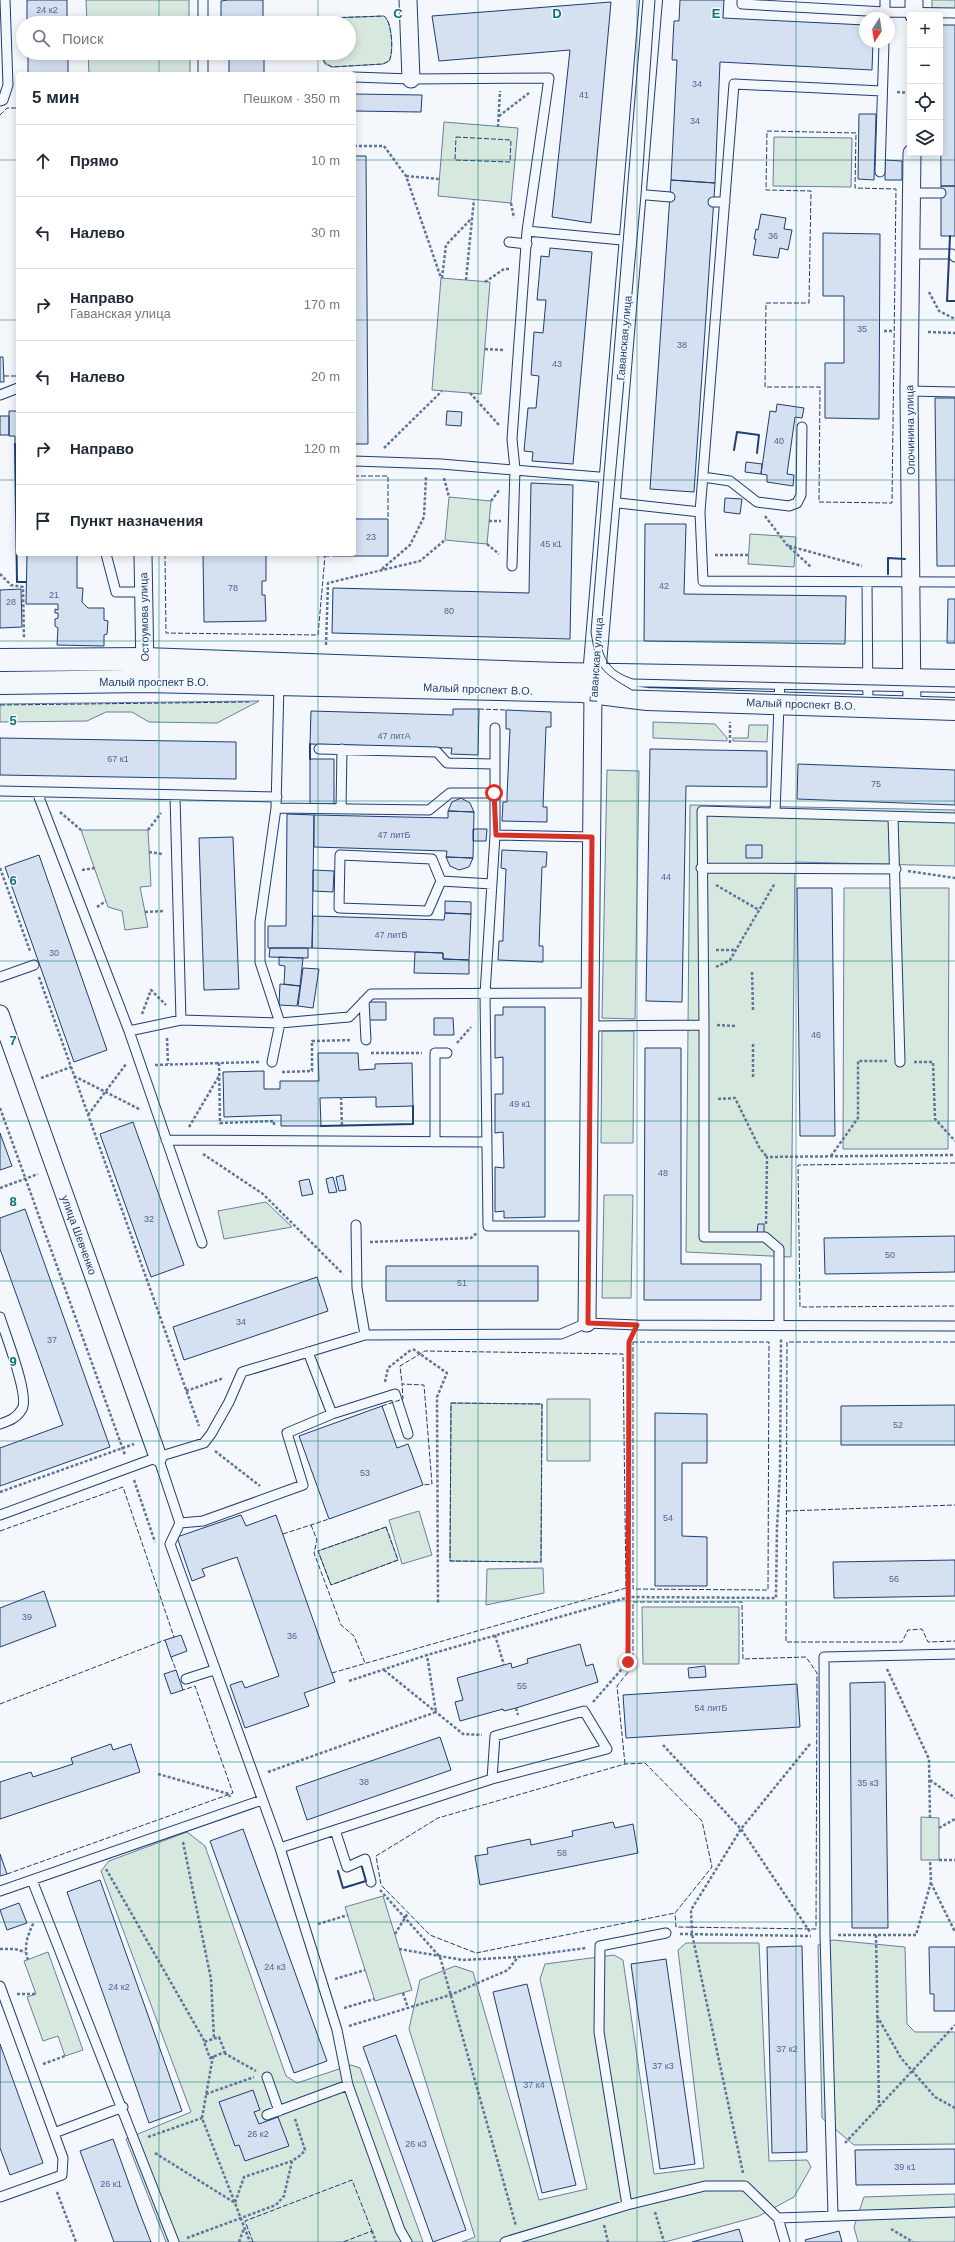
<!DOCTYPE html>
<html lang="ru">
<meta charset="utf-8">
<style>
:root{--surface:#fff;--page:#f2f2f3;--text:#1f2937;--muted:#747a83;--line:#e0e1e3}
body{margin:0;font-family:Helvetica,sans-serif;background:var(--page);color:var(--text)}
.controls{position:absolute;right:12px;top:12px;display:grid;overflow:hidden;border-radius:4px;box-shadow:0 2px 10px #0003}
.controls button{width:36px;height:36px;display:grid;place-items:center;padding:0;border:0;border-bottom:1px solid var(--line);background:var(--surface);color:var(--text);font:20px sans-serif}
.compass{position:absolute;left:859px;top:12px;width:36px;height:36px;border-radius:50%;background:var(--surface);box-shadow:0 2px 10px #0003;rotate:192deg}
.stop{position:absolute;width:12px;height:12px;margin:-9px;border:3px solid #d93025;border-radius:50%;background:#fff}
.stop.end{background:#d93025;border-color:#fff;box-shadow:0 1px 4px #0008}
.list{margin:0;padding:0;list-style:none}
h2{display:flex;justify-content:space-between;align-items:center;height:52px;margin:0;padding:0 16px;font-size:17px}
h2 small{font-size:13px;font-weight:400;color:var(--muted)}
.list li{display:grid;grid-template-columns:26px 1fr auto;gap:12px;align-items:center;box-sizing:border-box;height:72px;padding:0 16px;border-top:1px solid var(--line)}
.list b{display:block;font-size:15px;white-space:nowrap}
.list p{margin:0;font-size:13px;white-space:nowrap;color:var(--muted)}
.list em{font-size:13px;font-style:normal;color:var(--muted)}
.icon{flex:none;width:22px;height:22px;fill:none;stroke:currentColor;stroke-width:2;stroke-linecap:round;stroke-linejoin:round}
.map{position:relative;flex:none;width:955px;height:2242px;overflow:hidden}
.search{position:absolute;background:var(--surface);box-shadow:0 2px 10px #0003;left:16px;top:16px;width:340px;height:44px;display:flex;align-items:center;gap:10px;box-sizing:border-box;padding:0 14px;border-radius:22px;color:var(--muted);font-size:15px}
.panel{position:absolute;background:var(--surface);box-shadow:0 2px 10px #0003;left:16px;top:72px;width:340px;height:484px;border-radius:4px}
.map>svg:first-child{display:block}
.green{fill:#d7e8df;stroke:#687fa3}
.building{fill:#d5e0f0;stroke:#1d3f73}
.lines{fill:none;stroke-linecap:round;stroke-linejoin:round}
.lane-casing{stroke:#1d3f73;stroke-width:11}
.street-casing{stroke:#1d3f73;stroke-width:19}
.secondary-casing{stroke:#1d3f73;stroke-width:24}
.path{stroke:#5e769c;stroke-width:2.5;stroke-dasharray:3 2;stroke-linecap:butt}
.lane{stroke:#f4f7fb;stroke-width:9}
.street{stroke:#f4f7fb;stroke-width:17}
.secondary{stroke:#f4f7fb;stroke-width:22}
.tram{stroke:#1d3f73;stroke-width:1}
.fence{stroke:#1d3f73;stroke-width:1;stroke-dasharray:5 2;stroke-linecap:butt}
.wall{stroke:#1d3f73;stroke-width:2}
.route{stroke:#d93025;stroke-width:5}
.grid{fill:none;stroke:#0f766e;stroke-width:1;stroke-opacity:0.55}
.labels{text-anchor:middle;stroke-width:3;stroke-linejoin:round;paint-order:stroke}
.number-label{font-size:9px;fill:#4b6792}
.street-label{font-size:11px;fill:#1d3f73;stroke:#f4f7fb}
.grid-label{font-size:13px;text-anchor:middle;font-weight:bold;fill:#0f766e;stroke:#f4f7fb;stroke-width:3;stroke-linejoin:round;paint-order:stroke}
</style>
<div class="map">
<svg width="955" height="2242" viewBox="0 0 955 2242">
<rect width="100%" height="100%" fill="#f4f7fb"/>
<path class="green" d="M86,0H189V23H87Z
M932,0H955V9L932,8Z
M384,16C392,21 394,53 389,61L383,64L332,67L325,64L322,53H349V23H322L329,18Z
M88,53H190V74H89Z
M444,122L518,128L511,203L438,196Z
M774,137L852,138L851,187L773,186Z
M441,278L490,282L481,394L432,390Z
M449,497L491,501L487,544L445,540Z
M750,534L796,537L794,567L748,564Z
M259,701L217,723L149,722L132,712H106L87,721L0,722V704Z
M653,722L715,724L727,738V741L653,738Z
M749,725H768L767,742L733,741V738H748Z
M607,770L639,771L635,1019L602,1018Z
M690,805L955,810V866L795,862L791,1257L686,1252Z
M81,830H148L151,886L140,887L148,927L125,930L122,911L108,907Z
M844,888H949L948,1149H843Z
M602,1031H634L633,1143H601Z
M604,1195H633L631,1298H602Z
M266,1202L292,1227L224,1239L218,1211Z
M547,1399H590V1461H547Z
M451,1403L542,1404L541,1562L450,1561Z
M419,1511L432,1555L402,1564L389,1520Z
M386,1527L398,1560L331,1585L318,1551Z
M543,1568L544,1593L486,1605L487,1569Z
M642,1607H739V1664H643Z
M921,1817L939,1818V1860H921Z
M187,1832L205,1846L286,2076L297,2083L351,2065L360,2068L423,2242H166L126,2139L191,2112L101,1871L109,1861Z
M383,1896L412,1990L375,2001L345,1907Z
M833,1940L905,1947L907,2024L915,2032H955V2144L854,2145L822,2118L818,1945Z
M686,1943H759L769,2161L807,2160L811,2167L794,2197L759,2216L665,2242H462L475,2237L409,2029L420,1980L455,1966L473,1972L539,2200L587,2189L540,1979L545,1964L614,1955L623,1960L654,2174L704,2168L678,1950Z
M48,1952L83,2050L65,2056L58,2036L43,2041L27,1997L36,1994L24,1961Z
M955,2194V2242H858L854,2227L864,2197Z"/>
<path class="building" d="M27,0H67V23H27Z
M228,0H263V23H221V1Z
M680,0H724L723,18L865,25V42H873L872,70L720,62L715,183L671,180L677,60H672L674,21H679Z
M611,2L591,223L552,217L570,50L439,61L432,16Z
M940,25H955V186H941Z
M28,53H68V74H28Z
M229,53H264V74H229Z
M354,94L422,95L421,112L354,111Z
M859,114H876L874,180L858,179Z
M354,156H366L368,444H354Z
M885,160L902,161V180H885Z
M671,180L715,183L694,492L650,489Z
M941,186H955V236H941Z
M761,214L786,218L784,229L792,230L788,250L780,248L778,258L753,255L756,239H754L756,229L758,230Z
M823,233L880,234L879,419L825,418V363H844V296H823Z
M550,248L592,252L573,464L532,461L533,452L524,451L528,408H536L539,376L531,375L534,332L543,333L546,300H537L541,256L549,257Z
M0,357H3L4,382H0Z
M935,398H955V566H937Z
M777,404L804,408L802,418L795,417L787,474L794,475L793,486L767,482V475L761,474L770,411L776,412Z
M9,411H18V444H15V436H9Z
M447,411L462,412L461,426L446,425Z
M0,416H9V435H0Z
M746,462L762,464L761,474L745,472Z
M531,483L573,485L570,639L332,633L333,588L529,593Z
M725,498L742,499L740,514L724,512Z
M354,519H388V556H336V554H354Z
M645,524H686L684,594L846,596L845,644L644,641Z
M27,554H77V588H83L82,602L88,608H104V620L108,621L107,634L104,635V646L57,645L58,628L55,626V619L58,618V613H55V609L58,610V604H26Z
M203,554H266V581H262V595H265L266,621L204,622Z
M21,589L22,627L0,628V590Z
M948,599H955V643H947Z
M453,709H479L478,755L451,754L452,748L310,744L311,711L453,715Z
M506,710L551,712V727H546L543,807H547V822L502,821L503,802H507V796L510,729H506Z
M0,738L236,742V779L0,775Z
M650,749L767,751V787L686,786L682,1002L646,1001Z
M310,759H334V804L310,805Z
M798,764L955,770V805L797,799Z
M461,798L470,803L474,812L448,811L452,802Z
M448,811L474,812L473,858L446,857L447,851L314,847V815L448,818Z
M287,814L314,815L312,948H268V926H286Z
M473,829H487L486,841H473Z
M233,837L239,989L204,990L199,838Z
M746,845H762V858H746Z
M502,850L547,852L546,867H542L539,946H543V962L498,960L499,941H503V935L506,869L501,868Z
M39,855L107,1050L74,1062L5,867Z
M446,857L473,858L469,867L459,870L450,866Z
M313,870L334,871L333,892L313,891Z
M797,888H832L835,1136H800Z
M445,901L471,902V914L445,913Z
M445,913L471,914L469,960L443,959V953L312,948L313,916L444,920Z
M270,948H308V958L269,957Z
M415,952L443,953V959L469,960V974L414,973Z
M279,957L303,958L300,986L284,984L285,966L279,965Z
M303,968L319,969L313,1008L298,1006Z
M280,984L300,986L297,1006L279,1005Z
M368,1002H386V1020H369Z
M503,1007H545V1217L504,1218V1211L495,1212V1167L504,1168L503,1132L495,1133V1094H503V1057L495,1058V1015H503Z
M434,1018H453L454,1035H434Z
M645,1048H681V1264H761V1300H644Z
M318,1053H358L359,1070L375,1069V1064L412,1063L413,1106L376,1107V1097L320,1098L321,1126H281V1115L224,1117L223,1072L264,1071V1089H280V1081H319Z
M133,1122L184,1265L151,1277L100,1134Z
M0,1133L12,1166L0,1170Z
M343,1175L346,1190L339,1191L336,1177Z
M333,1177L337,1192L329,1193L326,1179Z
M309,1179L313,1194L302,1196L299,1181Z
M25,1209L110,1447L0,1486V1448L63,1425L0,1249V1218Z
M758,1224H764V1234H757Z
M955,1236V1272L825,1274L824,1238Z
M386,1266H538V1301H386Z
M317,1277L328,1311L184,1360L173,1327Z
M955,1405V1445H841V1406Z
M382,1406L397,1448L408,1444L423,1485L329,1519L299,1436Z
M655,1413L707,1414V1463H682V1536L707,1537V1586H655Z
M241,1515L246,1526L276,1515L335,1682L304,1693L309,1706L245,1728L230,1685L242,1681L245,1688L279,1676L237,1557L202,1569L205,1576L192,1581L177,1537Z
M955,1560V1596L834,1598L833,1562Z
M44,1591L56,1626L0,1647V1608Z
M181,1635L187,1651L171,1657L165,1640Z
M580,1644L586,1666L593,1664L598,1682L516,1708L504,1711L503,1709L460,1721L455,1702L463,1700L457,1678L511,1663L512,1668L528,1663L527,1659Z
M705,1666L706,1677L689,1678L688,1668Z
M176,1670L183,1690L171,1694L164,1674Z
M885,1682L888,1928H852L850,1683Z
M797,1684L800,1727L626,1738L623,1695Z
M440,1737L451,1770L307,1820L296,1787Z
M111,1744L113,1750L131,1744L140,1772L0,1819V1782L31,1772L33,1777L73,1764L71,1758Z
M613,1822L615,1828L633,1824L638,1853L480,1885L475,1856L488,1854L487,1848L530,1839L531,1845L573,1836L572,1831Z
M243,1829L327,2061L294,2073L210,1841Z
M0,1854L7,1874L0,1876Z
M100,1880L182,2111L149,2123L67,1892Z
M19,1903L27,1923L7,1930L0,1910Z
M802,1946L807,2152L772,2153L767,1947Z
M929,1947H955V2011H934V1994H930Z
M666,1959L695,2164L660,2169L631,1964Z
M527,1984L576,2185L542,2193L493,1992Z
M396,2035L466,2230L433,2242L363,2047Z
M0,2044L43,2163L10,2175L0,2148Z
M253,2090L260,2110L254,2112L259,2124L278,2117L289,2146L245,2161L239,2145L235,2146L219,2102Z
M113,2139L139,2211L151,2242H114L80,2151Z
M955,2149V2184L856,2185L855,2150Z
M739,2229L743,2242H692Z
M839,2231L842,2242H806L805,2240Z"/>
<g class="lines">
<g class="lane-casing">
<path id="lane" d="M203,0V23
M742,0V4L885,12L955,13
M885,18V0
M203,53V74
M354,77L411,79L549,78L527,231L512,439L515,469L512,566
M0,101L3,100L8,85L5,0
M880,172L884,42
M911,193H941
M635,194L670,197
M713,202H725
M527,231L632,241
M509,242L527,244
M910,254H952L955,257
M909,391L955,392
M0,395L18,388
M354,461L441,464L611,478
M703,477L730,481L757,502L789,506L797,503L801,495L802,427
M609,502L700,512L703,581L955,582
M700,512L734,84L882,91
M106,554L116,592H144
M867,582L868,706
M780,678L775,813L955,818
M495,728V835L485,994L488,1226H588
M319,749L437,752L447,763L494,764
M0,791L277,797
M37,792L129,1031L202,1243
M175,796L181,1020
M276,808L429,810L450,793H494
M341,809L342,749
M775,813L702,811L704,1025V1237H765L779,1249V1326
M893,817L900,1062
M495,835L592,837
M701,868L896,869
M441,881L432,859L340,855L339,908L428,911L441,881L492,884
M0,977L34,965
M364,1001L366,1040
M590,1026L704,1025
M129,1031L181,1020L280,1023L349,1017L371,994L590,993
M272,1062L280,1023L260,962V922L276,808L279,684
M166,1140L486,1142
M435,1142V1053H447
M356,1225L357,1288L365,1335
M0,1317C5,1334 30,1396 22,1409C17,1418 9,1421 0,1424
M332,1414L395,1394L408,1434
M158,1457L180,1523L170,1544L280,1848L337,2030L348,2085L400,2230L407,2242
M0,1515L158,1457L204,1443L211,1434L229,1402L242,1372L365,1335L561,1334L587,1323L637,1325L955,1326
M180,1523L203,1521L303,1485L287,1433L332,1414L308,1352
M186,1679L214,1670
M335,1830L347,1867L365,1859L371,1882
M280,1848L492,1779L607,1749L584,1711L495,1736L492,1779
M32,1880L174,2242
M0,1891L262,1800
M0,1986L63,2158L62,2175L0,2197
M267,2077L279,2111
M267,2115L348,2085
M54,2133L123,2107
M627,2205L599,2032L600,1946L666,1933
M833,2215L825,1935L824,1657L955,1654
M778,2218L955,2212
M505,2242L627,2205L705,2186H745L778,2218L785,2242"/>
</g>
<g class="street-casing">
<path id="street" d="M408,0L411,79
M914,15V0
M912,153L909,391L912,707
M143,554L145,672
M0,1014L158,1457
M587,1323L593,693"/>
</g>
<g class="secondary-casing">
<path id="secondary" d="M0,660L145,659L559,674L955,681
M0,683L145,681L582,691L647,699L955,709
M593,688L651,0"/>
</g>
<path class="path" d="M897,92L910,93
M499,116L529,93
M498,127L500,91
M354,146H384L406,176L441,278
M406,176L440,179
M511,203L514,218
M442,278L446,245L471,219
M466,280L474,199
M485,282L504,269H511
M929,292L939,311L955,319
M884,331H893
M928,332L955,333
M485,349L504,350
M470,393L499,425
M384,448L442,391
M444,478L449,497
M491,501L500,489
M765,516L787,545L811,567
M489,521H501
M487,544L499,554
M789,546L862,566
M715,555H748
M382,569L410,545L424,517L426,477
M0,574L11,585L23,587L24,639
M326,645L328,583L420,561L445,540
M730,743V722
M60,812L81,830
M148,830L161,813
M149,852L162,854
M0,868L30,951
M82,870L95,868
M908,871L955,878
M716,885L759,910
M97,907L106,901
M145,912L164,911
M716,950H735
M716,967L730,960L775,883
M752,972L753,1010
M39,977L199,1426
M142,1014L151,990L166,1005
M717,1025L735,1026
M167,1038L168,1064
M457,1043L471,1027
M753,1044V1078
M371,1053H422
M259,1062L219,1063L220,1123L274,1121V1127
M914,1062H933L935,1119L955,1141
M155,1065L219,1063
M282,1072L312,1071V1041L352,1040
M74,1076L141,1110
M41,1078L71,1067
M341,1097L342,1127
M718,1099L735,1098L759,1147L767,1157
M0,1108L125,1455
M88,1115L126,1064
M189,1127L219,1076
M203,1154L263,1194L343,1274
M831,1156L858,1118V1061H887
M0,1188L38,1174
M766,1224L767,1157L955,1155
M370,1242L471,1238L477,1233
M413,1349L447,1373L437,1397L438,1603
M385,1382L388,1368L412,1349
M186,1391L224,1378
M215,1451L260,1486
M134,1480L155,1542
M0,1492L134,1444
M495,1635L504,1665
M887,1669L929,1759L930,1818
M384,1670L463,1734L482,1735
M349,1681L427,1655L629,1597L776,1598L777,1528L780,1472L781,1338
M593,1702L628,1662L629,1342L631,1338
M516,1708L518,1715
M663,1745L741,1829L810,1932
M268,1772L436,1712L427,1655
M158,1774L229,1794L230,1797
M930,1780L955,1798
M939,1828L955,1819
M183,1842L211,1979L214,2039
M939,1860H955
M106,1869L205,2042
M931,1883L955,1932
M380,1890L440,1957L516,2226
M318,1924L348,1915
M395,1934L408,1913
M680,1934L811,1936
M838,1935H916L931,1882L930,1860
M876,1935L879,2107
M0,1949H15L25,1952
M399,1949L463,1960L518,1957
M28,1960C23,1947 28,1934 34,1922
M335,1979L365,1970
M403,1993L408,2008
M17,1994H36
M344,2008L374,1999
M877,2016L901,2058L935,2097L955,2108
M349,2026L450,1995L508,1970L518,1957L586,1948
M219,2037L225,2052L210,2058L204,2042Z
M224,2053L256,2071
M213,2056L202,2118L250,2242
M43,2064L65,2056
M206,2094L254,2077
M148,2137L202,2118
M845,2143L955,2025
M155,2153L235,2203L244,2177L292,2161
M743,2173L692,1934L691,1910L741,1829L810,1744
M57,2192L76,2242
M655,2212L664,2242
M604,2225L608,2242
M891,2229L913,2242
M372,2231L376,2242
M187,2238L276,2205L284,2196L292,2161L301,2155L305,2150L295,2119
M239,2242L244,2228"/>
<use href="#lane" class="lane"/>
<use href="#street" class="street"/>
<use href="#secondary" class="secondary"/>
<path class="tram" d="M643,0L591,632C597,669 600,671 632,690L955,700
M655,0L641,195L600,642C605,663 612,672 633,679L955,687"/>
<path class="fence" d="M322,23L329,18L384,16C392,21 394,53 389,61L383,64L332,67L324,62L322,53
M0,115L7,108H18
M767,131L856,133L855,188L896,189L892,503L819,502L820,387H765L766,303H809L811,191L766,190Z
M456,137L511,140L510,162L455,160Z
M4,376H18V354
M354,476H388V519
M165,554L166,633L318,635L325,556L286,554
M325,556H336
M0,705L249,702
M479,709L506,710
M955,1163L798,1165L800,1307L955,1306
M633,1342H769L768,1590L633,1589Z
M955,1342H787L786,1642H902L908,1630L922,1629L928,1642L955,1641
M451,1403L542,1404L541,1562L450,1561Z
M382,1406L403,1399L402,1384L424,1385L432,1484L423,1485
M786,1511L955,1505
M311,1525L317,1540L314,1553L341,1625L354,1636L365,1663
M386,1527L398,1560L331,1585L318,1551Z
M0,1531L123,1487L174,1637
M283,1534L329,1519
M171,1657L176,1670
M332,1673L626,1588L623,1354L425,1351L400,1366L402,1384
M0,1704L165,1640
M645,1763L702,1821L712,1867L675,1913L476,1953L430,1935L381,1885L376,1856L438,1818L625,1764Z
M625,1764L617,1686L633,1666V1602H742L743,1659L806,1657L817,1673L816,1929L676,1927L675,1913
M7,1874L233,1793L195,1686L183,1690
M253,2242L245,2221L352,2180L372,2231L343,2242"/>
<path class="wall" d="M950,236L947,301H955
M15,444L17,582H26
M734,450L737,432L759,435L757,453
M888,574V558L905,559
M310,759V744
M321,1126L413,1124V1106
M338,1871L343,1888L366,1881L362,1867"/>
</g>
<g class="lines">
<path class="route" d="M494,793L496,835L592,837L588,1323L637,1325L629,1342L628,1662"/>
</g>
<path class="grid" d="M159,0V23M318,0V23M478,0V2242M637,0V2242M796,0V2242M159,53V74M318,53V74M0,160H18M354,160H955M0,320H18M354,320H955M0,480H18M354,480H955M159,554V2242M318,554V2242M0,641H955M0,801H955M0,961H955M0,1121H955M0,1281H955M0,1441H955M0,1601H955M0,1762H955M0,1922H955M0,2082H955"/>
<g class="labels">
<g class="number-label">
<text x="47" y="13">24 к2</text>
<text x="697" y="87">34</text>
<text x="584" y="98">41</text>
<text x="695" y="124">34</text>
<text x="773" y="239">36</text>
<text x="862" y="332">35</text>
<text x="682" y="348">38</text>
<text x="557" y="367">43</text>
<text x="779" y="444">40</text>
<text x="371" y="540">23</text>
<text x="551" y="547">45 к1</text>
<text x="664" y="589">42</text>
<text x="233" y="591">78</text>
<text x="54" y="598">21</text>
<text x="11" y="605">28</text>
<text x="449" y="614">80</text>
<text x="394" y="739">47 литА</text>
<text x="118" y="762">67 к1</text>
<text x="876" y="787">75</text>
<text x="394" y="838">47 литБ</text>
<text x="666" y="880">44</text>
<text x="391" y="938">47 литВ</text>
<text x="54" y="956">30</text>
<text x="816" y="1038">46</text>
<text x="520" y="1107">49 к1</text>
<text x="663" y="1176">48</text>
<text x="149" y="1222">32</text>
<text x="890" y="1258">50</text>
<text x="462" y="1286">51</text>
<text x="241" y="1325">34</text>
<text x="52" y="1343">37</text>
<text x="898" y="1428">52</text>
<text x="365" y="1476">53</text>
<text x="668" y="1521">54</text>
<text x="894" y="1582">56</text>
<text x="27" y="1620">39</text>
<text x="292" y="1639">36</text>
<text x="522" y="1689">55</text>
<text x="711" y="1711">54 литБ</text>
<text x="364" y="1785">38</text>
<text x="868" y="1786">35 к3</text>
<text x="562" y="1856">58</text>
<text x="275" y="1970">24 к3</text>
<text x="119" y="1990">24 к2</text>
<text x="787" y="2052">37 к2</text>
<text x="663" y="2069">37 к3</text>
<text x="534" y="2088">37 к4</text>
<text x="258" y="2137">26 к2</text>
<text x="416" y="2147">26 к3</text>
<text x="905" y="2170">39 к1</text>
<text x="111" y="2187">26 к1</text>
</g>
<g class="street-label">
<text transform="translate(624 338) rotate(-85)" y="4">Гаванская улица</text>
<text transform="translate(910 430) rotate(-91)" y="4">Опочинина улица</text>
<text transform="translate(144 617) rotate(-91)" y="4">Остоумова улица</text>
<text transform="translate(596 660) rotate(-86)" y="4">Гаванская улица</text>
<text x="154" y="686">Малый проспект В.О.</text>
<text transform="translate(478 689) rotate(2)" y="4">Малый проспект В.О.</text>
<text transform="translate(801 704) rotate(2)" y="4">Малый проспект В.О.</text>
<text transform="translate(79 1235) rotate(70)" y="4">улица Шевченко</text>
</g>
</g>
<g class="grid-label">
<text x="398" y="18">C</text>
<text x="557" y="18">D</text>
<text x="716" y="18">E</text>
<text x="13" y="725">5</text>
<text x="13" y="885">6</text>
<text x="13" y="1045">7</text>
<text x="13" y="1206">8</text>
<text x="13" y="1366">9</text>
</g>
</svg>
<div class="controls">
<button>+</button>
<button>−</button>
<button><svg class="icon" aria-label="locate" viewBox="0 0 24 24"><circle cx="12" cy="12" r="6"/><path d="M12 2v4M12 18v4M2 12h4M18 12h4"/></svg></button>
<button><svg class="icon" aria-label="layers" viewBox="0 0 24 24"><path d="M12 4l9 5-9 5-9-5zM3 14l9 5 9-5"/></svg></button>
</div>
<svg class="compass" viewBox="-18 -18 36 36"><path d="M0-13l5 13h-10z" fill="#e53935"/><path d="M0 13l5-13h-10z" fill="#747a83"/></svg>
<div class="stop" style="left:494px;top:793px"></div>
<div class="stop end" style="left:628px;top:1662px"></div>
<div class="search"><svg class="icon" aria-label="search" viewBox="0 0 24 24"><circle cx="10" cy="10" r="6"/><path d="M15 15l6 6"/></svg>Поиск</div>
<section class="panel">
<h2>5 мин<small>Пешком · 350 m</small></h2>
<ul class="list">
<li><svg class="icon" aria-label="ahead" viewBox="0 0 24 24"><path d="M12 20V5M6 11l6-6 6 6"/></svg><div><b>Прямо</b></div><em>10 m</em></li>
<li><svg class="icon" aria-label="left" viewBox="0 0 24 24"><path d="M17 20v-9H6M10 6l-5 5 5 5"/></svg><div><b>Налево</b></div><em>30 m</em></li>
<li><svg class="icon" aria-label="right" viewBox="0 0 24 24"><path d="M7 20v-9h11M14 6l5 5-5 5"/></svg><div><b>Направо</b><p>Гаванская улица</p></div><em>170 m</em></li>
<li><svg class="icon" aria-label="left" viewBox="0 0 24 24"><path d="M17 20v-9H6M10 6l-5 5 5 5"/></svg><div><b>Налево</b></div><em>20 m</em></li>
<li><svg class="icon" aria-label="right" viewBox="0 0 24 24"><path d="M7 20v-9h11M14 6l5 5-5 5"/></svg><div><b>Направо</b></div><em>120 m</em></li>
<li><svg class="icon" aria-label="arrive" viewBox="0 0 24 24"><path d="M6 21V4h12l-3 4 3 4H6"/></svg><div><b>Пункт назначения</b></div></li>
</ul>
</section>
</div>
